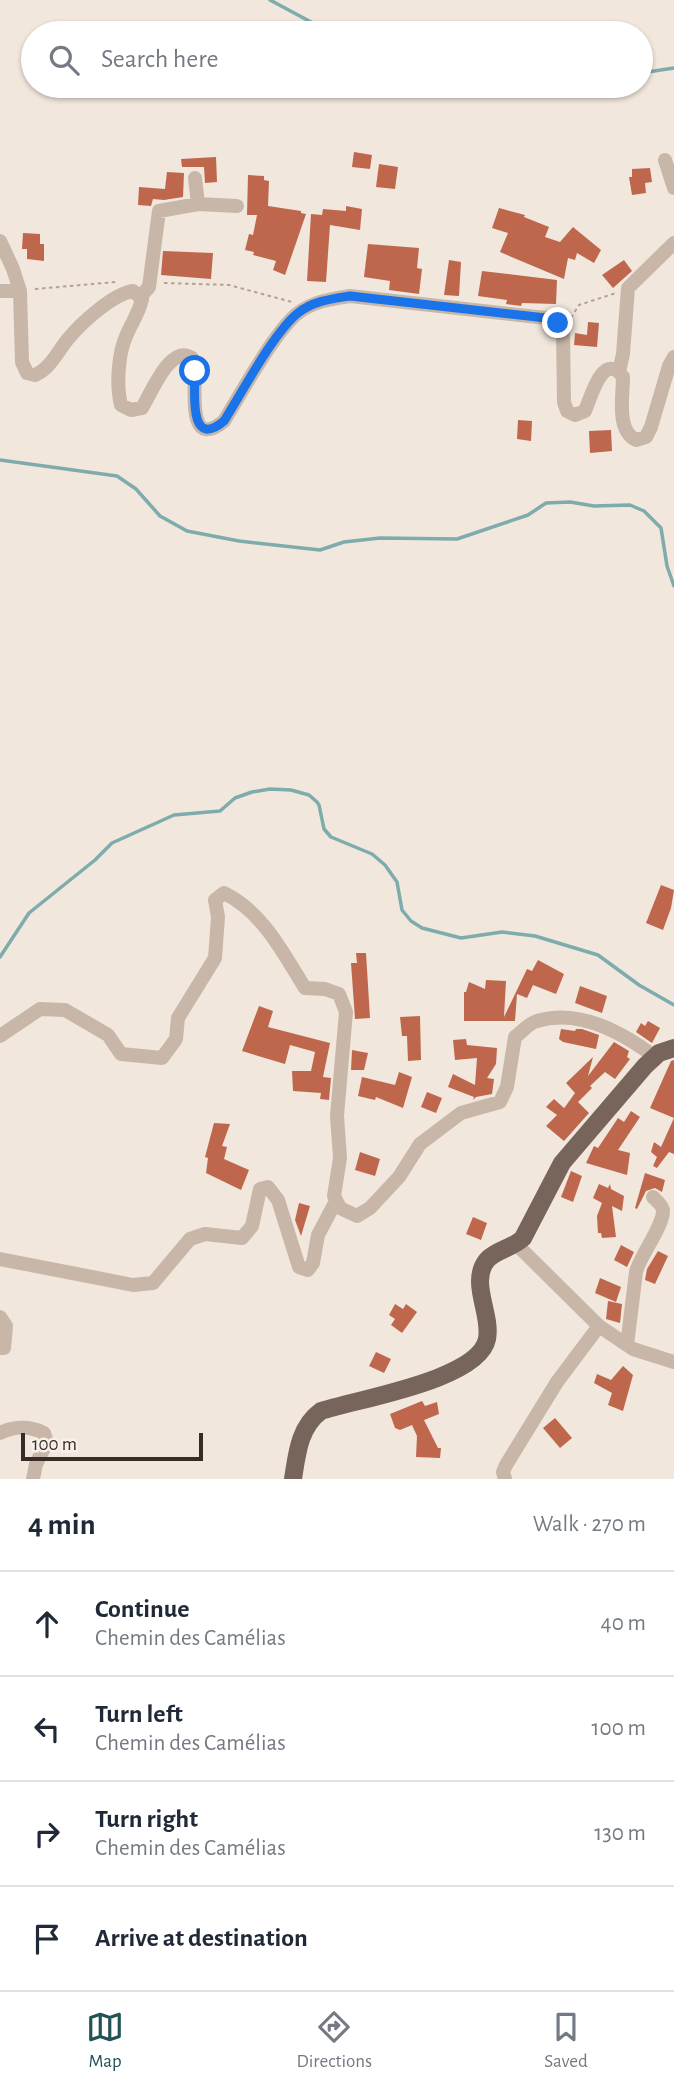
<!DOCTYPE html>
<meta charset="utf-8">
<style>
:root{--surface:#fff;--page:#f6f6f7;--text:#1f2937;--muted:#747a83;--line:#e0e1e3;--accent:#215255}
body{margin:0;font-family:"Alegreya Sans",sans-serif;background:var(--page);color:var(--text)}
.scale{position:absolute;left:21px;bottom:18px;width:182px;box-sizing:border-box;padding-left:7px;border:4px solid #362d29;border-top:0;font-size:19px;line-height:24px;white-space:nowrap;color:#362d29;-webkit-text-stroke:5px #f9f1e9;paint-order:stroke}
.stop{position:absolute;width:21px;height:21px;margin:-16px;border:5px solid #1a73e8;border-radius:50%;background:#fff}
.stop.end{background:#1a73e8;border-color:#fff;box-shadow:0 2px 7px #0008}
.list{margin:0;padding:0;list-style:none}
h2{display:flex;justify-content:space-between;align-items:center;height:91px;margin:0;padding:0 28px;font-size:30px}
h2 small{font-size:23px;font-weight:400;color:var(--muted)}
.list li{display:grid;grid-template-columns:46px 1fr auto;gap:21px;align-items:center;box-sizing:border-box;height:105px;padding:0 28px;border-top:2px solid var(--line)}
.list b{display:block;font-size:26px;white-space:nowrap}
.list p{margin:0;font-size:23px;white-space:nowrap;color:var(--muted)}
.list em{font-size:23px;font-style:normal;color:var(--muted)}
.icon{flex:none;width:38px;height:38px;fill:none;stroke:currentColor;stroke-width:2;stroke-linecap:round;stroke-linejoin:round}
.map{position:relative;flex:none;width:674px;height:1479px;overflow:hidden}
.search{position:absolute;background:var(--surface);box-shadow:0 2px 5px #0004;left:21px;right:21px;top:21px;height:77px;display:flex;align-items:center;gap:18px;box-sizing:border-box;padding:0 24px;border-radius:38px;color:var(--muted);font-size:26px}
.sheet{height:511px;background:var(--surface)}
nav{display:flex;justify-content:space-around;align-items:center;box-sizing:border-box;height:98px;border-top:2px solid var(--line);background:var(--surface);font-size:19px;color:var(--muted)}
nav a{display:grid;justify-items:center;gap:4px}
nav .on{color:var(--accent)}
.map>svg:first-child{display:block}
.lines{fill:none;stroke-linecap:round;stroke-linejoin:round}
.stream{stroke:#7eabac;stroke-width:3.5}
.building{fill:#be674d}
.path{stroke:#b4a194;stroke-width:2;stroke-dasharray:3.5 3.5;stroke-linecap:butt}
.minor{stroke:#c8b7a9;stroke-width:14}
.major{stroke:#77645b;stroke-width:18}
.route{stroke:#1a73e8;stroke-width:9}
</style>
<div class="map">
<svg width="674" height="1479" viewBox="0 0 674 1479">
<rect width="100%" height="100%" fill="#f1e7dd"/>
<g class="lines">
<path class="stream" d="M270,0L324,29H438L449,33
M641,73L674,68
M0,460L117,476L136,489L160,516L187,531L239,541L320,550L344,542L380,538L457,539L528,515L546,503L570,502L594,506L630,505L644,511L661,528L667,566L674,586
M0,957L29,913L95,860L112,843L174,815L220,811L235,798L252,792L270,789L291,790L309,795L317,802L319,805L324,829L331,837L372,854L385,865L397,882L402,910L411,921L422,928L461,938L502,932L535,936L598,955L639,985L674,1005"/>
</g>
<path class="building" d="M354,152L372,155L370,169L352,167Z
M216,157L217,182L205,183L204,167H182L181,159Z
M379,164L398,167L395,189L376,187Z
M650,168L652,182L645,183L646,193L632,195L629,177H632V169Z
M167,172L184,173L183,197L164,200L153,199L151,206L138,205L139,187L165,189Z
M248,175L264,176V180L269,181L268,206L301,211V213L306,214L285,275L273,270L276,261L253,255L254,252L245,250L249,234L253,235L257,215H247Z
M346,206L362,209L360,230L330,225L326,282L307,281L311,214L322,215L323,209L346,211Z
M499,208L525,215L524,217L549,227L545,237L560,242L573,227L601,250L594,263L577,253L575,260L568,258L564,279L500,252L508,233L492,228Z
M23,233L40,234V244H44V261L27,259V249H22Z
M368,244L419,248L417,268L422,269L419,294L389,290L390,281L364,277Z
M163,251L213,253L211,279L161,275Z
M449,260L461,262L459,296L444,295Z
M624,260L632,271L613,288L602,275Z
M482,271L557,280L556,304L522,303L521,306L506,304L507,300L478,296Z
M588,322L599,323L597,347L574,345L575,333L587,335Z
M518,420L532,421L531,441L517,439Z
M611,430L612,451L590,453L589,431Z
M661,885L674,890L671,908L663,930L646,923Z
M356,953H366L370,1018L355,1019L351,963H357Z
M538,960L564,974L556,994L533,985L527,998L517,994L515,1021H464V992H466L469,982L485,989L486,980L506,981L504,1017L527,969L532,971Z
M580,986L607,996L602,1013L575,1003Z
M259,1006L273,1011L268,1027L330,1043L323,1077L331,1078L329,1100L320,1099L321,1093L293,1091L292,1071H311L315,1052L290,1045L285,1064L242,1051Z
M420,1016L421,1060L408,1061L407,1036H402L400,1017Z
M648,1021L660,1028L652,1043L636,1032L641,1023L645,1026Z
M561,1029L575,1031L576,1029H582L599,1035L596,1049L563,1042L559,1039Z
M466,1039L467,1045L497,1048L496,1064L487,1078L494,1079L492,1094L476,1097L473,1100L474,1097L448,1087L453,1074L475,1085L477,1058L455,1060L453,1040Z
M614,1042L629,1051L627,1057L630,1059L615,1079L605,1072L590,1086L592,1088L578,1102L589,1113L564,1141L546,1126L557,1115L546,1107L554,1099L564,1108L565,1107L575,1093L566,1083L593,1057L588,1076Z
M352,1050L368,1053L364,1070H351Z
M674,1060V1154L669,1152L657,1168L653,1166L657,1157L651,1152L654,1142L661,1147L674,1118L650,1108L671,1061Z
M399,1072L412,1077L403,1108L376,1097L375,1100L358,1096L362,1077L395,1085Z
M427,1092L442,1098L436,1113L421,1107Z
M631,1111L640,1117L618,1150L630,1153L627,1175L586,1163L594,1146L598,1148L618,1118L624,1122Z
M214,1123L230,1124L222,1146L227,1147L224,1159L249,1170L241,1190L206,1173L208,1158L205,1157Z
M360,1152L380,1159L375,1176L355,1170Z
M571,1171L582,1176L573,1202L561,1197Z
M645,1173L665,1180L662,1192L655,1188L646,1191L637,1209L635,1208Z
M599,1184L608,1188L610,1184L611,1189L624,1196L622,1211L612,1206L616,1237L602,1238L601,1233H598L597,1216L602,1203L593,1198Z
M299,1203L310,1206L301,1236L295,1220Z
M473,1217L487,1223L481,1240L466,1234Z
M621,1245L634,1252L627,1267L614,1260Z
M658,1251L668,1256L655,1284L645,1280L647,1269Z
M600,1278L621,1287L616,1302L595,1293Z
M608,1301L622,1304L620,1323L606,1319Z
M395,1304L403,1309L406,1304L417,1312L402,1333L391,1325L395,1319L389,1315Z
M376,1352L391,1359L384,1373L369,1366Z
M623,1366L633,1375L623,1411L608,1405L612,1393L594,1383L597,1374L611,1380Z
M422,1401L425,1406L437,1402L439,1414L424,1420L438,1448H441L440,1458L416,1457L417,1436L412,1425L400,1430L395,1428L390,1414Z
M555,1418L572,1438L560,1448L543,1428Z"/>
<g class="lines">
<path class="path" d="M164,283L229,285L292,302
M35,289L116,282
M571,318L579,305L616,293"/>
<path class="minor" d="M665,160L674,188
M195,178L198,204
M0,241L13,269L20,291
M0,291H20L22,362L27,373L35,375C50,369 58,351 68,339C81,323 113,294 133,291L142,299C139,313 132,322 127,334C118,353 116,385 121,405L131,410L142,408C152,392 170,344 192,358C193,363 195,369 195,374C195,392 188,451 224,421C241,394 274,332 298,313C314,301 331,299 350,296L555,319L563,331L564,402L567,411L575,415L585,411C591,397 603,350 623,377C623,397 616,430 636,440L646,437L651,427L669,366L674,357
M141,296L149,287L159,211L198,204L237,206
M619,372L623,354L628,288L674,243
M0,1036L40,1009L65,1010L108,1035L121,1054L162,1058L176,1039L178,1018L215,958L218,917L215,900L224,893C263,912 283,953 305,988L325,989L339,994L346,1012L337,1116L340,1158L334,1196L340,1208L357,1216L370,1208L399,1177L420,1144L461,1113L500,1102L507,1087L515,1037C522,1032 529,1023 537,1021C579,1008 622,1032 655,1057
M516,1244L599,1326L633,1349L674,1362
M0,1259L133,1285L153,1283L190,1239L205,1234L242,1238L252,1226L260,1189L268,1187L278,1200L299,1267L308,1270L313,1263L318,1235L336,1201
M0,1317L6,1326L4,1348H0
M627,1345L636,1272C640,1256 664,1225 663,1210C662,1205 657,1201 653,1197
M0,1433C14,1426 30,1426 44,1433L47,1442L36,1464L33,1479
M505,1479L503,1472L506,1465L557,1382L599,1326"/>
<path class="major" d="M293,1479C297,1454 299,1427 321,1411C357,1399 479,1380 487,1339C492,1314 469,1282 487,1260C496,1250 513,1248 523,1238L562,1163L645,1066L659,1053L674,1048"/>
</g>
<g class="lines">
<path class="route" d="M195,371C195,390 188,451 224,421C241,394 274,332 298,313C313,301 331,299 350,296L555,319L558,323"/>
</g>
</svg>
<div class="scale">100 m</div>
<div class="stop" style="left:195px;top:371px"></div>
<div class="stop end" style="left:558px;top:323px"></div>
<div class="search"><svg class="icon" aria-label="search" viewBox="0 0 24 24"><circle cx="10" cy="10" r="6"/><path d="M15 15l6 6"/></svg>Search here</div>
</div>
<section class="sheet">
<h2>4 min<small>Walk · 270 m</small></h2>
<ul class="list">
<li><svg class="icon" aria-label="ahead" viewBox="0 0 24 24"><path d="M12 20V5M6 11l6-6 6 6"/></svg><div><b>Continue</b><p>Chemin des Camélias</p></div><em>40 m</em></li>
<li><svg class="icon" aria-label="left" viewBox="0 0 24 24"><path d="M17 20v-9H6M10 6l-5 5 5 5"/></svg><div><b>Turn left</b><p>Chemin des Camélias</p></div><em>100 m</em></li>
<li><svg class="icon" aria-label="right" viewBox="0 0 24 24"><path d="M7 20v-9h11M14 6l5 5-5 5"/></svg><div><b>Turn right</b><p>Chemin des Camélias</p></div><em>130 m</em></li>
<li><svg class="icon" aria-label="arrive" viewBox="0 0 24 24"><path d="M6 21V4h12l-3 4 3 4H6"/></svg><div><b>Arrive at destination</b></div></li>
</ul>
</section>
<nav>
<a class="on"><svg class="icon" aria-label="map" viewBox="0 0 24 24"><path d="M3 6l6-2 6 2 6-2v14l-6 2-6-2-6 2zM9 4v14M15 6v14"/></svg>Map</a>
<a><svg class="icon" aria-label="directions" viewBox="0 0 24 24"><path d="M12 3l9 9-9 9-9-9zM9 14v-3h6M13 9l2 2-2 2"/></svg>Directions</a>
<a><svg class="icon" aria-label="saved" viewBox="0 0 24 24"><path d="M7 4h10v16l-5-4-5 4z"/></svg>Saved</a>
</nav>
